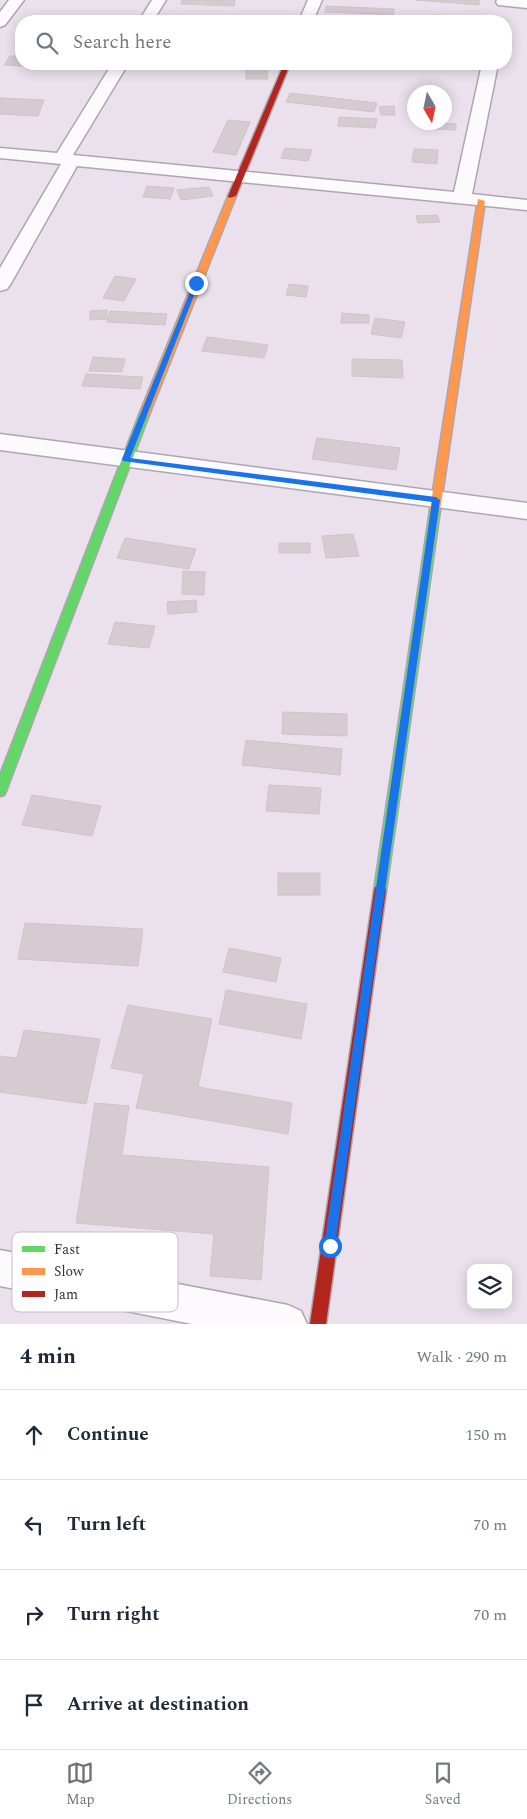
<!DOCTYPE html>
<meta charset="utf-8">
<style>
:root{--surface:#fff;--page:#f2f2f3;--text:#1f2937;--muted:#747a83;--line:#e0e1e3;--accent:#746d77}
body{margin:0;font-family:Spectral,serif;background:var(--page);color:var(--text)}
.controls{position:absolute;right:15px;bottom:15px;display:grid;overflow:hidden;border-radius:10px;box-shadow:0 2px 12px #0003}
.controls button{width:45px;height:45px;display:grid;place-items:center;padding:0;border:0;border-bottom:1px solid var(--line);background:var(--surface);color:var(--text);font:25px sans-serif}
.compass{position:absolute;left:407px;top:85px;width:45px;height:45px;border-radius:50%;background:var(--surface);box-shadow:0 2px 12px #0003;rotate:171deg}
.stop{position:absolute;width:15px;height:15px;margin:-11px;border:4px solid #1a73e8;border-radius:50%;background:#fff}
.stop.end{background:#1a73e8;border-color:#fff;box-shadow:0 1px 5px #0008}
.list{margin:0;padding:0;list-style:none}
h2{display:flex;justify-content:space-between;align-items:center;height:65px;margin:0;padding:0 20px;font-size:21px}
h2 small{font-size:16px;font-weight:400;color:var(--muted)}
.list li{display:grid;grid-template-columns:32px 1fr auto;gap:15px;align-items:center;box-sizing:border-box;height:90px;padding:0 20px;border-top:1px solid var(--line)}
.list b{display:block;font-size:19px;white-space:nowrap}
.list em{font-size:16px;font-style:normal;color:var(--muted)}
.icon{flex:none;width:28px;height:28px;fill:none;stroke:currentColor;stroke-width:2;stroke-linecap:round;stroke-linejoin:round}
.map{position:relative;flex:none;width:527px;height:1324px;overflow:hidden}
.search{position:absolute;background:var(--surface);box-shadow:0 2px 12px #0003;left:15px;right:15px;top:15px;height:55px;display:flex;align-items:center;gap:12px;box-sizing:border-box;padding:0 18px;border-radius:20px;color:var(--muted);font-size:19px}
.sheet{height:425px;background:var(--surface)}
nav{display:flex;justify-content:space-around;align-items:center;box-sizing:border-box;height:70px;border-top:1px solid var(--line);background:var(--surface);font-size:14px;color:var(--muted)}
nav a{display:grid;justify-items:center;gap:2px}
nav .on{color:var(--accent)}
.map>svg:first-child{display:block}
.building{fill:#d5cbd0;stroke:#cec4c9}
.lines{fill:none;stroke-linecap:round;stroke-linejoin:round}
.street-casing{stroke:#ada6b0;stroke-width:3}
.fast-casing{stroke:#ada6b0;stroke-width:3}
.slow-casing{stroke:#ada6b0;stroke-width:3}
.jam-casing{stroke:#ada6b0;stroke-width:3}
.street{fill:#fcfafc;fill-rule:evenodd}
.fast{fill:#63d668;fill-rule:evenodd}
.slow{fill:#ff974d;fill-rule:evenodd}
.jam{fill:#b3261e;fill-rule:evenodd}
.route{fill:#1a73e8}
.key{fill:#fff;stroke:#c2c0c3;stroke-width:1}
.key-label{font-size:14px;fill:#352e37}
</style>
<div class="map">
<svg width="527" height="1324" viewBox="0 0 527 1324">
<rect width="100%" height="100%" fill="#eae1ed"/>
<path class="building" d="M182,0H235L234,6L181,4Z
M416,0H479V5Z
M326,6L394,9L393,20L377,19L378,14L325,12Z
M436,15L476,18L475,21H435Z
M10,56H21V64H42L40,67L4,65Z
M246,69H267L268,79H246Z
M290,93L377,103L374,112L286,102Z
M0,98L44,100L38,116L0,114Z
M394,106L395,115H381L379,107Z
M339,117L377,119L375,128L338,126Z
M228,120L250,122L236,155L213,152Z
M435,123L456,124V130L435,129Z
M285,148L312,150L308,161L281,158Z
M414,149L438,150L437,164L412,162Z
M147,186L174,188L170,199L143,197Z
M209,187L213,196L181,200L177,190Z
M437,215L440,222L418,223L416,216Z
M115,276L136,279L124,301L103,298Z
M289,284L308,286L306,297L286,295Z
M107,310V319L90,320V311Z
M110,311L167,314L165,325L107,322Z
M342,313L369,315V323H341Z
M375,318L405,322L401,338L371,334Z
M207,337L268,345L264,358L202,351Z
M93,357L125,359L122,372L89,371Z
M352,359L402,360L403,378L352,376Z
M86,374L143,377L140,389L82,386Z
M317,438L400,448L396,470L312,459Z
M353,534L359,556L326,558L322,536Z
M125,538L196,549L189,569L117,558Z
M279,543H310V553H279Z
M183,571L205,572L204,595L182,594Z
M196,600L197,612L168,614L167,602Z
M115,622L155,626L149,648L108,644Z
M283,712L347,714V736L282,734Z
M246,740L342,749L340,775L242,765Z
M269,785L321,788L319,814L266,811Z
M32,795L101,806L92,836L22,825Z
M278,873H320V895H278Z
M25,923L143,929L138,966L18,959Z
M229,948L281,958L276,982L223,972Z
M226,990L307,1004L301,1039L219,1024Z
M128,1005L212,1019L198,1087L292,1103L288,1134L136,1108L144,1074L111,1068Z
M24,1030L100,1039L86,1104L0,1092V1056L17,1058Z
M95,1103L129,1106L122,1155L269,1167L261,1280L210,1276L214,1234L76,1223Z"/>
<g class="lines">
<g class="street-casing">
<path id="street" d="M9,0H24L5,25L0,27V12Z
M152,0H166L153,21H139Z
M308,0H322L313,21H299Z
M497,0H527V8L498,5L496,2Z
M112,64H128L73,155L454,192L482,64H498L472,194L527,200V210L77,166L10,285L7,289L0,291V268L61,164L0,158V148L57,153Z
M0,434L527,503V519L0,450Z
M0,1250L288,1305L301,1311L307,1324H192L0,1286Z"/>
</g>
<g class="fast-casing">
<path id="fast" d="M144,412L149,415L6,791L4,795L0,796V775L139,415Z
M435,506L440,510L386,891L385,895L380,897L375,895L374,891L430,510Z"/>
</g>
<g class="slow-casing">
<path id="slow" d="M229,194L236,196L149,415L144,418L141,417L139,415Z
M478,199L485,201L440,510L435,514L430,510Z"/>
</g>
<g class="jam-casing">
<path id="jam" d="M284,64H290L236,196L229,198L228,196Z
M380,885L385,887L386,891L326,1324H310L374,891L375,887Z"/>
</g>
<use href="#street" class="street"/>
<use href="#fast" class="fast"/>
<use href="#slow" class="slow"/>
<use href="#jam" class="jam"/>
</g>
<path class="route" d="M194,282L199,283L130,458L436,497L440,500L335,1246L334,1249L330,1251L326,1249L324,1246L432,502L123,461L122,459Z"/>
<rect x="12" y="1232" width="166" height="80" rx="8" class="key"/>
<rect x="22" y="1246" width="23" height="6" fill="#63d668"/>
<rect x="22" y="1268" width="23" height="7" fill="#ff974d"/>
<rect x="22" y="1291" width="23" height="6" fill="#b3261e"/>
<g class="key-label">
<text x="54" y="1254">Fast</text>
<text x="54" y="1276">Slow</text>
<text x="54" y="1299">Jam</text>
</g>
</svg>
<div class="controls">
<button><svg class="icon" aria-label="layers" viewBox="0 0 24 24"><path d="M12 4l9 5-9 5-9-5zM3 14l9 5 9-5"/></svg></button>
</div>
<svg class="compass" viewBox="-18 -18 36 36"><path d="M0-13l5 13h-10z" fill="#e53935"/><path d="M0 13l5-13h-10z" fill="#747a83"/></svg>
<div class="stop" style="left:330px;top:1246px"></div>
<div class="stop end" style="left:196px;top:283px"></div>
<div class="search"><svg class="icon" aria-label="search" viewBox="0 0 24 24"><circle cx="10" cy="10" r="6"/><path d="M15 15l6 6"/></svg>Search here</div>
</div>
<section class="sheet">
<h2>4 min<small>Walk · 290 m</small></h2>
<ul class="list">
<li><svg class="icon" aria-label="ahead" viewBox="0 0 24 24"><path d="M12 20V5M6 11l6-6 6 6"/></svg><div><b>Continue</b></div><em>150 m</em></li>
<li><svg class="icon" aria-label="left" viewBox="0 0 24 24"><path d="M17 20v-9H6M10 6l-5 5 5 5"/></svg><div><b>Turn left</b></div><em>70 m</em></li>
<li><svg class="icon" aria-label="right" viewBox="0 0 24 24"><path d="M7 20v-9h11M14 6l5 5-5 5"/></svg><div><b>Turn right</b></div><em>70 m</em></li>
<li><svg class="icon" aria-label="arrive" viewBox="0 0 24 24"><path d="M6 21V4h12l-3 4 3 4H6"/></svg><div><b>Arrive at destination</b></div></li>
</ul>
</section>
<nav>
<a class="on"><svg class="icon" aria-label="map" viewBox="0 0 24 24"><path d="M3 6l6-2 6 2 6-2v14l-6 2-6-2-6 2zM9 4v14M15 6v14"/></svg>Map</a>
<a><svg class="icon" aria-label="directions" viewBox="0 0 24 24"><path d="M12 3l9 9-9 9-9-9zM9 14v-3h6M13 9l2 2-2 2"/></svg>Directions</a>
<a><svg class="icon" aria-label="saved" viewBox="0 0 24 24"><path d="M7 4h10v16l-5-4-5 4z"/></svg>Saved</a>
</nav>
